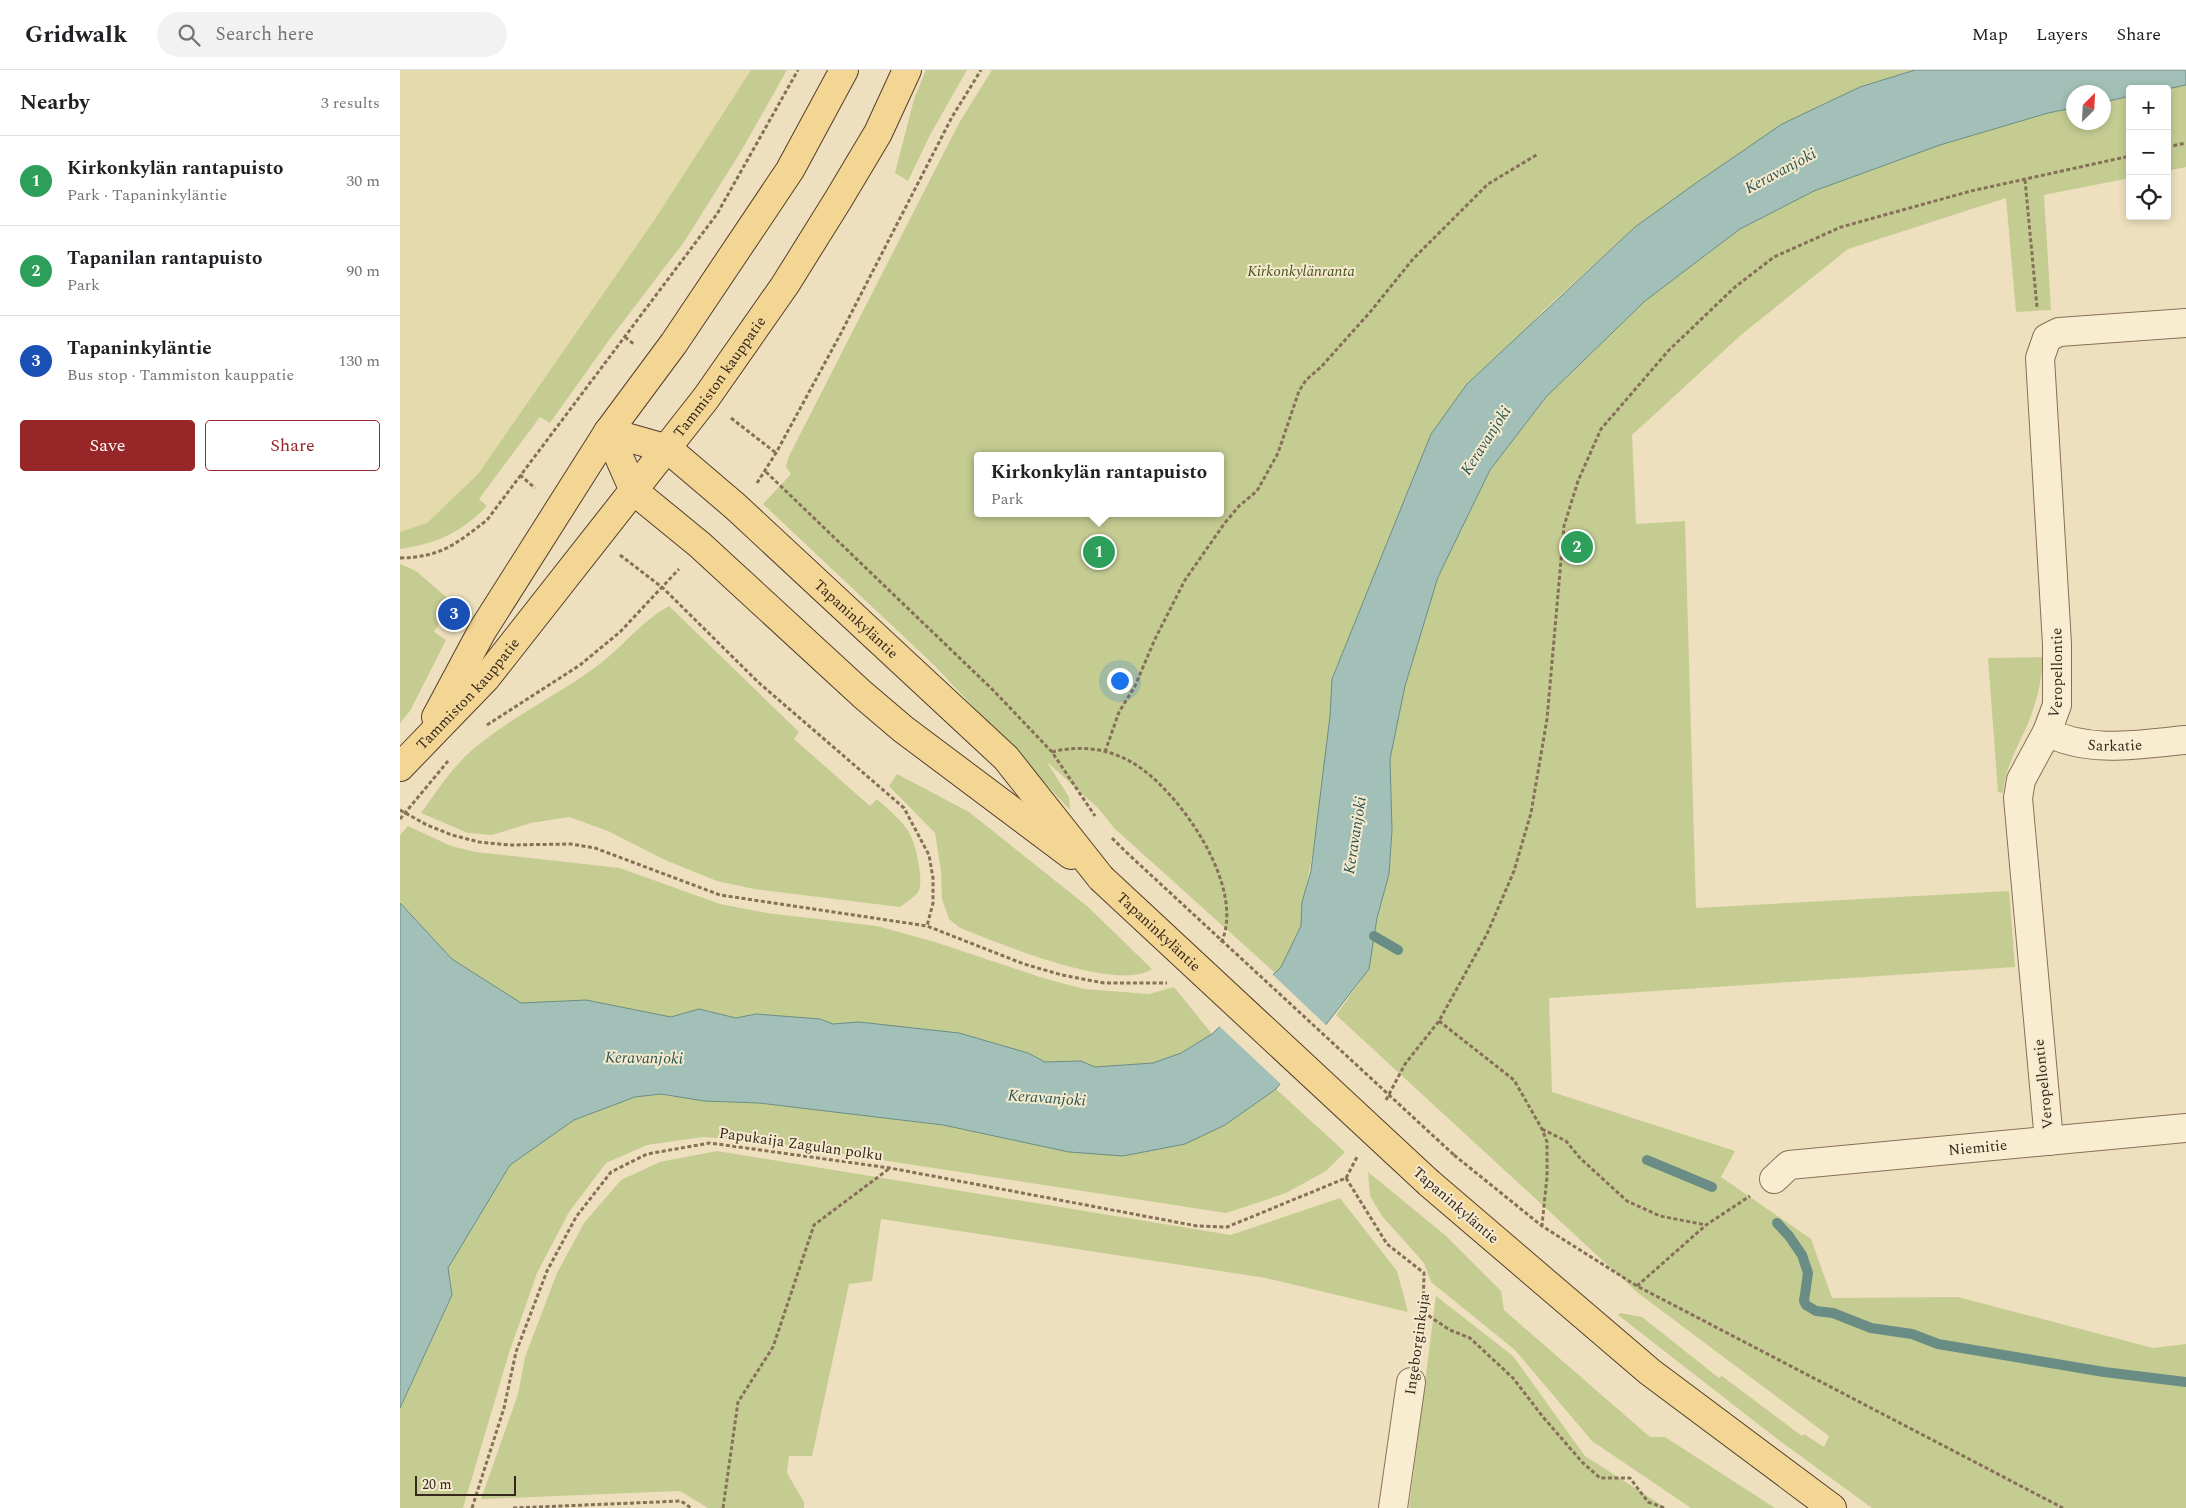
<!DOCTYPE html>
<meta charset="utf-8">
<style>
:root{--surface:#fff;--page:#f2f2f2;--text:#202124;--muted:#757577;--line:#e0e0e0;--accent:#962627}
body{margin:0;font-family:Spectral,serif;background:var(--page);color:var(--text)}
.controls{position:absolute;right:15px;top:15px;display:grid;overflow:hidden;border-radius:5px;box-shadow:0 2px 8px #0003}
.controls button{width:45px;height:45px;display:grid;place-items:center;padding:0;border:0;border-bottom:1px solid var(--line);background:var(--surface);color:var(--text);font:25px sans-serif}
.compass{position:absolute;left:1666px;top:15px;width:45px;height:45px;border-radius:50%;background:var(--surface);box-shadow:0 2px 8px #0003;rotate:24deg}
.scale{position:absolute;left:15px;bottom:12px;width:101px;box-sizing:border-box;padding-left:5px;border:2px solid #36281c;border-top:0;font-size:14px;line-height:18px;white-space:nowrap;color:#36281c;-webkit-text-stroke:4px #f5eace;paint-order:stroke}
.you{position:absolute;left:719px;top:610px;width:18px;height:18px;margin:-12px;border:4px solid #fff;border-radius:50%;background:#1a73e8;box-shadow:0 0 0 8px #1a73e833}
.badge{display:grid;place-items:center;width:32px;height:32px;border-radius:50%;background:var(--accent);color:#fff;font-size:16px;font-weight:700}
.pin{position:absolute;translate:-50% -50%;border:2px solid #fff;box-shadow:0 1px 5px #0006}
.popup{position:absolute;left:574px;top:382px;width:250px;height:65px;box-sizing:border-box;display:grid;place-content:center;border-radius:5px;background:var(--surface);filter:drop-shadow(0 1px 4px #0005);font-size:16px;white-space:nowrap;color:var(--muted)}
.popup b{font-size:19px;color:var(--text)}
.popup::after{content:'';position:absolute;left:50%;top:100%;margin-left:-10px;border:10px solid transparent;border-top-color:var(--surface)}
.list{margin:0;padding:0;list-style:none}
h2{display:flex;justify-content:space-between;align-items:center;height:65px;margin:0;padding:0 20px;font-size:21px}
h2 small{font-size:16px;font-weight:400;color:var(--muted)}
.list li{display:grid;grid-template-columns:32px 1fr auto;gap:15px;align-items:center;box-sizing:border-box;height:90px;padding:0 20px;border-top:1px solid var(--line)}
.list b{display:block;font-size:19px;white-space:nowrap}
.list p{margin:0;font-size:16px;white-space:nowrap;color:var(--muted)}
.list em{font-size:16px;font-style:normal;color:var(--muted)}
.actions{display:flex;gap:10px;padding:15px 20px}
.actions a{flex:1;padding:11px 0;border:1px solid var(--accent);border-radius:5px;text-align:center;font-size:18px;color:var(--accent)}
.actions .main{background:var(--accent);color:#fff}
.icon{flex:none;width:28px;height:28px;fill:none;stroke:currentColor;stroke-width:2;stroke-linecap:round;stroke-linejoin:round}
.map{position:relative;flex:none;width:1786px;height:1438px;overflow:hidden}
header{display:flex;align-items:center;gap:30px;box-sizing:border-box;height:70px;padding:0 25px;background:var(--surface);border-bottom:1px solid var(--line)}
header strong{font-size:24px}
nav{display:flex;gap:28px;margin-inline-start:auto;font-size:18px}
.search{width:350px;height:45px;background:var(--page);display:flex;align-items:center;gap:12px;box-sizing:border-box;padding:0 18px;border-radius:28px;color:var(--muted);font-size:19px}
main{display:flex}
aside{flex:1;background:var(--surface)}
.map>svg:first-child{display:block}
.farmland{fill:#e4daac}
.green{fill:#c5cc92;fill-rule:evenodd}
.water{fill:#a2c0b7;stroke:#698d84}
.pier{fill:#eee0be}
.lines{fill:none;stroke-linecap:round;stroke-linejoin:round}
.stream{stroke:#698d84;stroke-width:10}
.minor-casing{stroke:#867057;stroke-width:30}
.major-casing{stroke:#543e2b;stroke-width:30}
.path{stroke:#867057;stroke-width:3;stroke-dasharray:4 2.5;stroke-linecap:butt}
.minor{stroke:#f9edd1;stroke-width:28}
.major{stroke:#f3d594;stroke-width:28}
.major-bridge-casing{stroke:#543e2b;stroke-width:30;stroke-linecap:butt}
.path-bridge{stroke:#867057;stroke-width:3;stroke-dasharray:4 2.5;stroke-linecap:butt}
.major-bridge{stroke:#f3d594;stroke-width:28}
.labels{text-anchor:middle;stroke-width:4;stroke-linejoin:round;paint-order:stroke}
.park-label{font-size:15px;font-style:italic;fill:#465222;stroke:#f5eace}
.street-label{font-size:15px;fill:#36281c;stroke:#f5eace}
.water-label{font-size:16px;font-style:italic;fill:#2b5653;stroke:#f5eace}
</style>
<header>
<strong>Gridwalk</strong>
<div class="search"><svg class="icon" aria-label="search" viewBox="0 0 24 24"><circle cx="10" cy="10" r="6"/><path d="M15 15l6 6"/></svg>Search here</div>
<nav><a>Map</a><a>Layers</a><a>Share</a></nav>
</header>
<main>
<aside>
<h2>Nearby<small>3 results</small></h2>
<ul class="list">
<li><span class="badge" style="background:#2e9e5b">1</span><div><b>Kirkonkylän rantapuisto</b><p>Park · Tapaninkyläntie</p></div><em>30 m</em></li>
<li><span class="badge" style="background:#2e9e5b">2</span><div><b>Tapanilan rantapuisto</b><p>Park</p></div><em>90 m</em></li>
<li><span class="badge" style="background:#1a4fb4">3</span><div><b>Tapaninkyläntie</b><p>Bus stop · Tammiston kauppatie</p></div><em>130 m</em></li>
</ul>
<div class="actions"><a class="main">Save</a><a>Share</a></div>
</aside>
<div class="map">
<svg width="1786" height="1438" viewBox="0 0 1786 1438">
<rect width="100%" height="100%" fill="#eee0be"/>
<path class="farmland" d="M0,0H351L253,152L78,404L27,453L0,462Z"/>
<path class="green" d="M351,0H387L340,83L284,172L209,270L150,353L140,347L79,429L87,436C62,462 36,474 0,479V462L27,453L78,404L253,152Z
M526,0H567L530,65L508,111L495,103L514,29Z
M592,0H1515L1460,17L1382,54L1235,157L1144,240L1031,364L932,609C929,682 920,758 903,830C901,838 903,848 901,856C896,871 886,893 875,903L714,758L699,739L647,692L669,727L670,740L535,596L363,434L391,404L386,397L388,388L559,53ZM578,386H820V443H578Z
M1786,15V97L1767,101V19Z
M1730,26V108L1644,125L1651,240L1616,242L1606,128L1448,179L1341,265L1232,365L1236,454L1285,451L1296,838L1609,821L1615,897L1149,928L1152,1022L1335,1081L1321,1107L1411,1169L1432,1228L1558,1227L1753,1278L1786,1274V1438H1472L1376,1368L1218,1245L1220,1243L1242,1247L1319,1308L1322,1306L1402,1366L1404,1364L1424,1377L1429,1366L1238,1223L936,945L969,899L977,848L989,804L992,760L990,689L1005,616L1038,507L1090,400L1146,327L1245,231L1340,159L1414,121L1540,75L1648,43L1673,38L1674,52H1704V32Z
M0,494L16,501L52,532L34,562L46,570L10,641L0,653Z
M269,536L399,662L394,669L470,736L477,729C504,754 513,758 519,796C520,803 522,816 518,822C514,828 505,833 500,837L354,819L317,811L265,790L208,761L169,747L131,753L92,765L68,763L21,743C38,720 54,694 77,676C116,644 162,623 201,593C225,574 242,551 269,536Z
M1643,587C1642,605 1639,623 1633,640C1624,668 1605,693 1603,723L1598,722L1588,588Z
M497,704L569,742L687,836L752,899C716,923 599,873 560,858L549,849L542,829L541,801L535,763L489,716Z
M8,756L51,776L76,782L220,798L320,834L367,843L477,856L535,872L643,908L684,919L749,924L774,917L812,964L781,983L753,993L695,997L681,991L645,992L628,983L559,963L459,952L433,954L420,949L356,944L336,948L299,939L271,947L186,930L121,933L52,889L0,833V765Z
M876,1019L945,1082L926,1101L886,1123L826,1143L364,1072L303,1067L247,1075L206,1093L169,1142L137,1203L109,1283L63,1438H0V1338L52,1225L48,1198L110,1095L174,1050L235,1027L261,1024L304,1031L359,1033L543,1055L669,1082L825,1055Z
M317,1081L831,1165L940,1128L997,1201L1008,1242L866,1208L481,1149L472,1211L449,1214L412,1386H389L387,1403L404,1432V1438H308L280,1421L81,1429L118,1324L125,1287L157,1203L184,1153L221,1110L260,1092Z
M968,1102L1045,1165L1101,1221L1104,1240L1250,1367H1265L1375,1438H1291L1192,1371L1115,1280L1031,1212L1024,1193L982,1146L970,1126Z
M1036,1226L1113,1286L1185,1386L1266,1438H1009Z"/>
<path class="water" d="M1515,0H1786V15L1767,19H1730V26L1704,32V22H1674L1673,38L1648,43L1540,75L1414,121L1340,159L1245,231L1146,327L1090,400L1038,507L1005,616L990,689L992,760L989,804L977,848L969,899L876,1019L825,1055L785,1074L723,1086L669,1082L543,1055L359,1033L304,1031L261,1024L235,1027L174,1050L110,1095L48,1198L52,1225L0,1338V833L52,889L121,933L186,930L271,947L299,939L336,948L356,944L420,949L433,954L459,952L559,963L628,983L645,992L681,991L695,997L753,993L781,983L812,964L881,897L901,856L902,832L911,801L930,646L932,609L1031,364L1067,314L1235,157L1296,113L1382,54L1460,17Z"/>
<path class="pier" d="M871,903L929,958L883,1016L818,955Z"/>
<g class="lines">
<path class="stream" d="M974,866L998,880
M1247,1090L1312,1117
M1377,1153L1389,1166L1402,1185L1408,1203L1404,1231L1406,1235L1416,1241L1433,1243L1471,1258L1512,1264L1538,1274L1704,1302L1786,1312"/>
<g class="minor-casing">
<g id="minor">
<path id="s1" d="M1647,662C1690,684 1740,674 1786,670"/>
<path id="s2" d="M1649,1071L1618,728L1621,710L1647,662L1657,635V574L1640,288L1647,268L1659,262L1786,253"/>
<path id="s3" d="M1374,1109L1389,1095L1786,1058"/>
<path d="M993,1438L1011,1312"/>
</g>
</g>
<g class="major-casing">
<g id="major">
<path id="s4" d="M208,362L268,379L336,437L606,688L701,808"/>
<path d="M208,362L234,421L300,475L463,625L503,659L671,785"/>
<path d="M36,647L82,561L208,362L274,273L390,100L444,0"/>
<path id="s5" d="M0,697L86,608L306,328L385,215L438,130L478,63L507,0"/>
<path d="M1029,1113L1250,1302L1432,1438"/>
</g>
</g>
<path class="path" d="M1767,77L1786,73
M1625,110L1637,237
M225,267L235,275
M331,348L376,383
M366,402L593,620L652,682L695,746
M120,405L135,418
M357,413L376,383L440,265L552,47L581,0
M220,485L263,518L358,612L504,738L529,785L533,808V833L527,856
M0,488C41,487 56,474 87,450L317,144L398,0
M87,655L180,595L220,562L279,499
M652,682C679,675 708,678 733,693C779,720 849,820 820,875
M705,682L719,642L735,616L755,569L785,510L824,454L839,436L857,421L878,383L899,321L906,310L921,297L971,241L1013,189L1088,114L1138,84
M0,740L27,755L52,765L79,772L109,775L171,774L195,778L320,825L527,856L624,894L662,905L704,913H767
M712,768L726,782
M1039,951L1114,1010L1142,1059L1147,1072V1107L1142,1155
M986,1030L1005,994L1039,951L1087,864L1114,801L1131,743L1147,649L1164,456L1178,411L1201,359L1269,280L1335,217L1374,187L1441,157L1571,121L1730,86
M1142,1059L1166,1071L1180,1088L1227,1131L1260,1146L1306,1155
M1054,1085L1142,1156L1237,1216L1663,1438
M946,1108L957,1087
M946,1108L987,1174L1024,1203L1023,1242L1016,1283
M1237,1216L1306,1155L1350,1126
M1023,1242L1050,1260L1070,1268L1113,1308L1143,1347L1182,1392L1200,1408H1230L1248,1432L1265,1438
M72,1438L104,1338L116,1282L147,1201L176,1147L211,1102L247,1084L310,1073L490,1098L797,1156L827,1157L946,1108
M113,1438L281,1431L291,1438
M323,1438L338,1332L373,1277L414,1155L490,1098"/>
<use href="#minor" class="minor"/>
<use href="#major" class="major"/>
<g class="major-bridge-casing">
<g id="major-bridge">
<path id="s6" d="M701,808L1029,1113"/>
</g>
</g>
<path class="path-bridge" d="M0,749L48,691
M726,782L1054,1085"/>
<use href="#major-bridge" class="major-bridge"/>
</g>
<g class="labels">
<g class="park-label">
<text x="901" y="206">Kirkonkylänranta</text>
</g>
<g class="street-label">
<text dy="5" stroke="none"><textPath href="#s5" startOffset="505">Tammiston kauppatie</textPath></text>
<text dy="5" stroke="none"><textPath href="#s4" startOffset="316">Tapaninkyläntie</textPath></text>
<text dy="5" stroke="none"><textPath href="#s2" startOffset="478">Veropellontie</textPath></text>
<text dy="5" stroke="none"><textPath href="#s5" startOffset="100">Tammiston kauppatie</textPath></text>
<text dy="5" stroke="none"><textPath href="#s1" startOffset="70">Sarkatie</textPath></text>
<text dy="5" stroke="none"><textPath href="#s6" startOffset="79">Tapaninkyläntie</textPath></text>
<text transform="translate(1643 1014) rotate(-96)" y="5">Veropellontie</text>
<text transform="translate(401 1074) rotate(8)" y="5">Papukaija Zagulan polku</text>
<text dy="5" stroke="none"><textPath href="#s3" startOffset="210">Niemitie</textPath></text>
<text transform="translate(1056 1135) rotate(41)" y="5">Tapaninkyläntie</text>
<text transform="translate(1017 1274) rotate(-82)" y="5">Ingeborginkuja</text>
</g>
<g class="water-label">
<text transform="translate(1380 100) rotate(-28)" y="6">Keravanjoki</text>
<text transform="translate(1085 370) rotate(-57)" y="6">Keravanjoki</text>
<text transform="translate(954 765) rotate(-81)" y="6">Keravanjoki</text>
<text transform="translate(244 987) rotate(1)" y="6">Keravanjoki</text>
<text transform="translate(647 1027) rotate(4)" y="6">Keravanjoki</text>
</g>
</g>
</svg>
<div class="controls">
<button>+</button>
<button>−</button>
<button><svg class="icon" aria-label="locate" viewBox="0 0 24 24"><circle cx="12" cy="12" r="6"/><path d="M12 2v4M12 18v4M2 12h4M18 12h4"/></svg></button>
</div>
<svg class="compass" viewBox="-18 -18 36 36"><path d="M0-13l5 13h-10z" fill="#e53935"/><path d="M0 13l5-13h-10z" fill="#757577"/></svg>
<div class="scale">20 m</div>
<div class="you"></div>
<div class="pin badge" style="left:699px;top:482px;background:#2e9e5b">1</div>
<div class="popup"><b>Kirkonkylän rantapuisto</b>Park</div>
<div class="pin badge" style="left:1177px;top:477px;background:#2e9e5b">2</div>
<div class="pin badge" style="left:54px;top:544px;background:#1a4fb4">3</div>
</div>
</main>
